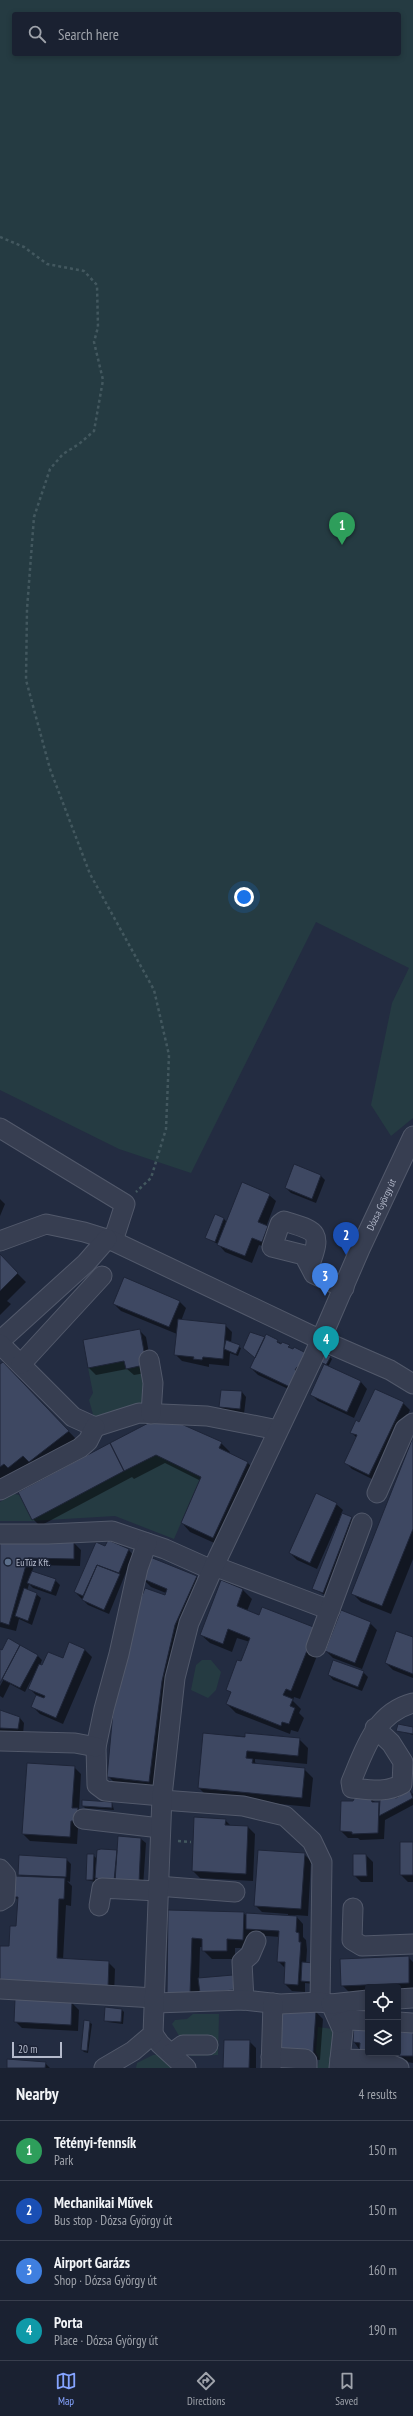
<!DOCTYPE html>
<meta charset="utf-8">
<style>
:root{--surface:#1a2131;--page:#272e3d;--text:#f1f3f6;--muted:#9fa3ab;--line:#383e4d;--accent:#85a4ff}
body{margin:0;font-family:"PT Sans Narrow",sans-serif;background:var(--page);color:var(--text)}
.controls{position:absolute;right:12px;bottom:12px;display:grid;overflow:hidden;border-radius:4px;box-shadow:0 2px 6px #0003}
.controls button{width:36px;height:36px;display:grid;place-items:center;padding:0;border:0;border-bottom:1px solid var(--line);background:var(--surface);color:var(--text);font:20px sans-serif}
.scale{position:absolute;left:12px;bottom:10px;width:50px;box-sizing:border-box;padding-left:4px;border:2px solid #b4bacb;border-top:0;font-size:11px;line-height:14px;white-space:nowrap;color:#b4bacb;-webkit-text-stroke:3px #1c2336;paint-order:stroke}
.you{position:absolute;left:244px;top:897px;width:14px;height:14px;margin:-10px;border:3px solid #fff;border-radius:50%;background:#1a73e8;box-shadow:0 0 0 6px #1a73e833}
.badge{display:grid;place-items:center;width:26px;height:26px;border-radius:50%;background:var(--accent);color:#fff;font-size:13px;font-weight:700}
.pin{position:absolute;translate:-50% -33px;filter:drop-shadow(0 1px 2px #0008)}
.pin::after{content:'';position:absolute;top:21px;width:14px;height:12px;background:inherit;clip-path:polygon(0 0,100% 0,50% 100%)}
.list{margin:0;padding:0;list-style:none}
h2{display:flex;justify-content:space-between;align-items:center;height:52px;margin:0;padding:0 16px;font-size:17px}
h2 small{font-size:13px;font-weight:400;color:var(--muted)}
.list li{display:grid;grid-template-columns:26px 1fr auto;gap:12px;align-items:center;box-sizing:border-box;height:60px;padding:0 16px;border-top:1px solid var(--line)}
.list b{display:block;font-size:15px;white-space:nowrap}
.list p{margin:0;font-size:13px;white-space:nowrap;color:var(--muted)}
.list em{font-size:13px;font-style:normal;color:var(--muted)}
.icon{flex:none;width:22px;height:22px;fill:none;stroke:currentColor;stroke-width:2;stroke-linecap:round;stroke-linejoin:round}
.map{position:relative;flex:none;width:413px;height:2068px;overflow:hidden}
.search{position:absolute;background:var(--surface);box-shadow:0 2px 6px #0003;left:12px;right:12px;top:12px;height:44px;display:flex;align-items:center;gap:10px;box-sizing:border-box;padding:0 14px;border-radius:4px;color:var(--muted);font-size:15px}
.sheet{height:292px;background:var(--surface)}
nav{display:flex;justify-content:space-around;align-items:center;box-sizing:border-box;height:56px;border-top:1px solid var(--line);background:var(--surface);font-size:11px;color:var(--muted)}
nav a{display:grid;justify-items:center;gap:2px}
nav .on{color:var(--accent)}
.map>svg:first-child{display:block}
.green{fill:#253b42;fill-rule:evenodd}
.shadow{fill:#0007}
.building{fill:#3e4862;stroke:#1e2538}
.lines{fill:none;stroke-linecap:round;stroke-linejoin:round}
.minor-casing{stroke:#52596b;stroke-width:21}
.path{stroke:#43585f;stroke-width:2.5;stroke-dasharray:3 3;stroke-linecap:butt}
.minor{stroke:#373e51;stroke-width:19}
.service-dot{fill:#5c6f8a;stroke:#1c2336;stroke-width:1.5}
.labels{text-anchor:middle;stroke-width:3;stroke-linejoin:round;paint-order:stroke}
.street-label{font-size:10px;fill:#b4bacb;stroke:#1c2336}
.poi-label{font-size:10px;fill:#b4bacb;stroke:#1c2336;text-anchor:start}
</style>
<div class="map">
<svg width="413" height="2068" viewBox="0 0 413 2068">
<rect width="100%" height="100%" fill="#232c41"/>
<path class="green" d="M0,0H413V1118L391,1136L371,1105L392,1003L409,968L316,922L191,1173L119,1149L0,1090ZM14,14H399V54H14Z
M124,1361L126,1369L144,1365L147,1404L94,1418L89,1400L93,1393L88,1368Z
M156,1455L201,1477L174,1539L115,1516L31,1521H0V1502L14,1494L20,1495L124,1471Z
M202,1660H211L221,1672L216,1690L208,1698L191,1690L196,1665Z
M193,2014H219L218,2055L191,2056L172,2024L175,2020L187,2019Z
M318,2027L333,2029L336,2033L333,2068H315L318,2066L319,2058L316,2052Z
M153,2055H163L176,2068H136L137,2063Z"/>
<path class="shadow" d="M321,1176L325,1180L316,1203L291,1193L286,1188Z
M269,1195L276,1201L266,1227L274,1234L268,1248L259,1245L252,1263L225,1252L218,1244L206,1238L224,1219L227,1222Z
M0,1199L5,1204L0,1216Z
M0,1256L26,1282L7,1301L11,1304L0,1315Z
M179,1301L186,1308L181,1321L225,1325L232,1332L231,1343L241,1348L238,1356L230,1353L229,1366L209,1364V1367L182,1361L175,1354L177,1334L121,1311L114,1304Z
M139,1330L146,1337L151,1364V1372L134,1375L127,1369L96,1375L89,1368Z
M266,1335L293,1350L305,1354L297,1393L258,1375L251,1368L256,1358L244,1348L265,1338Z
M330,1357L332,1359L328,1367L361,1382L367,1389L354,1418L318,1401L311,1394L325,1365L322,1362Z
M0,1366L11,1372L77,1440L17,1476L13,1472L0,1484Z
M242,1392L246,1397L244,1414L225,1412L220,1407Z
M403,1403L410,1410L376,1481L352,1469L345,1462L357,1438L351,1432L360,1423Z
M413,1440V1559L391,1614L361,1602L352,1593Z
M221,1443L230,1452L229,1454L248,1463L256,1472L221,1546L190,1532L182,1523L201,1481L165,1463L134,1479L132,1477L40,1526L33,1519L111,1444Z
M336,1504L343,1510L341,1514L352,1518L356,1523L328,1597L314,1589L337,1527L336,1526L317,1569L297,1560L290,1553Z
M108,1541L129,1550L133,1555L109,1614L88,1605L75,1592Z
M74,1543L81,1550L80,1566L34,1565L32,1572L55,1580L60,1585L56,1596L33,1588L29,1584L27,1591L36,1594L41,1598L32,1625L19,1619L16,1631L0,1627V1561Z
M196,1577L205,1585L157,1790L117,1785L108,1776L166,1593L151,1587L142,1578Z
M222,1582L243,1590L252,1599L247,1611L324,1638L300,1699L294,1697L293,1701L301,1709L299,1713L304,1718L298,1732L291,1730L290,1734L236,1713L227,1704L231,1693L227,1689L250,1642L237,1638L232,1652L210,1643L201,1635Z
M370,1623L377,1630L362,1669L333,1658L326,1651Z
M413,1638V1678L393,1670L386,1663Z
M70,1644L85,1650L92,1657L63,1724L40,1714L33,1707L37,1696L30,1689L31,1680L25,1692L10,1684L3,1698L0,1696V1686L6,1675L4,1674L0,1682V1650L37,1655L42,1660L40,1665L43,1666L63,1659Z
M363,1672L368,1677L362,1691L333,1680L329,1675Z
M0,1711L20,1718L24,1723L23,1734L0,1731Z
M413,1728V1735L397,1730Z
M204,1734L299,1739L308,1748L307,1764L255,1759V1762L257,1765L304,1769L313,1778L310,1807L208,1797L199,1788Z
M74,1767L81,1774L79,1810L85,1816L84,1828H78L77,1844L30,1841L23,1834Z
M410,1791L413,1794V1805L385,1820L384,1839L360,1840L358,1838H348L341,1831L354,1802L369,1798L380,1805Z
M112,1803L114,1810L85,1808L83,1806Z
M225,1820L231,1826L248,1827L255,1834L253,1881L200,1878L193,1871Z
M119,1837L141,1839L146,1843L143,1887L100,1882L95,1877V1882L87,1880L93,1855L97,1859L116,1851L118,1853Z
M413,1843V1882H408L401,1875Z
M304,1854L311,1861L308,1916L295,1915L303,1924V1937L306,1940L307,1950L306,1964L314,1984L305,1983V1992L292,1991L285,1984V1968L278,1961L280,1937L254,1935L252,1948H235V1959H212L203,1950V1947H200L199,1979L232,1976L237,1980L239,1994L206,1998L199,1987V2002L176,2001L168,1993L169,1911L243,1913L247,1916H288V1914L262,1912L255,1905Z
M366,1855L373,1862V1882H361L354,1875Z
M66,1859L71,1864L70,1882L67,1881L72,1886L71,1906L66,1905L63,1960L108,1962L115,1969L114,1996L0,1956L10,1947L17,1927L18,1900L15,1897L22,1877L19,1874Z
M408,1957L413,1962V1990L398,1991V1987H368V1992H349L342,1985Z
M72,2003L79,2010L78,2031L22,2028L15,2021Z
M122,2010L124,2012L123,2024L108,2022L105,2020Z
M293,2010L316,2012L323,2019L320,2060L282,2057Z
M89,2022L92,2024L88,2053L84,2052L82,2050Z
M355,2025L368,2026V2053H396V2062L367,2060L354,2042Z
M398,2027L413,2028V2063L407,2062L400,2055Z
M249,2041L256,2048V2068H225Z
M45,2063L50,2068H8Z"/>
<path class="building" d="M294,1164L321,1175L312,1199L285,1188Z
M242,1182L270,1194L258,1222L268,1226L262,1242L252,1238L245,1256L217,1245Z
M215,1214L224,1218L215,1242L205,1238Z
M0,1254L18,1273L0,1291Z
M124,1277L180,1301L169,1327L113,1304Z
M178,1319L226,1324L223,1359L203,1357L202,1360L193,1359L194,1357L174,1355Z
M140,1329L145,1357L144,1365L126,1369L124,1361L88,1368L83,1340Z
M250,1332L265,1337L255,1358L243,1348Z
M266,1334L278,1340L277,1342L281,1344L282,1342L290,1345L288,1347L293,1349L294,1347L306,1353L299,1367H297L295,1370L297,1371L290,1387L250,1368Z
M226,1340L240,1345L236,1354L224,1349Z
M325,1354L331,1356L326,1365L321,1362Z
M3,1362L69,1431L29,1462L23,1456L8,1468L4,1464L0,1467V1364Z
M324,1364L361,1381L347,1412L310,1395Z
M375,1389L404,1402L369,1475L344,1463L357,1435L350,1433L356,1420L359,1422Z
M221,1390L242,1391L240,1409L219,1407Z
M156,1419H170L222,1442L219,1448L248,1462L213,1538L181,1523L201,1477L156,1455L124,1471L110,1443Z
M413,1437V1529L382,1606L351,1594Z
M110,1443L124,1471L32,1520L18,1492Z
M316,1493L337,1503L310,1563L289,1553Z
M342,1513L352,1517L323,1593L312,1589Z
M108,1540L129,1549L119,1573L97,1565L83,1596L74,1592L96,1542L105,1546Z
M0,1541L74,1542V1559L28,1558L9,1625L0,1622Z
M150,1557L197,1576L175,1625L162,1681L149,1782L107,1777L115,1690L138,1606L145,1588L165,1595L167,1589L141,1578Z
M97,1565L120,1574L104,1610L82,1600Z
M32,1571L56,1579L51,1592L27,1583Z
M221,1580L243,1589L237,1606L259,1615L262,1607L316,1628L291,1691L286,1689L283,1695L293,1699L290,1706L295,1708L289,1724L282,1722L281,1726L226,1704L231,1692L226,1690L237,1660L241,1661L250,1638L228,1629L223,1644L200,1635Z
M24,1588L37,1593L28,1621L15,1616Z
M341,1610L371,1622L355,1663L325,1651Z
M396,1631L413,1637V1674L385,1663Z
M8,1638L20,1645L0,1683V1649L2,1650Z
M69,1642L85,1649L56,1718L31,1707L36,1695L44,1698L45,1696L28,1689L39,1664L42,1665L48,1652L63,1658Z
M20,1645L38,1655L20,1688L2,1679Z
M333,1660L364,1671L358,1687L328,1675Z
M0,1710L20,1717L18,1729L0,1728Z
M398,1724L413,1727V1734L396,1731Z
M203,1733L245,1737V1733L300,1738L298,1756L247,1751L246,1758L253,1759L252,1763L305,1768L302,1798L198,1788Z
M27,1763L75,1766L72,1808H78L77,1821H71L70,1837L22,1834Z
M410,1790L413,1798L379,1816L380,1800L388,1795L396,1798Z
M355,1797H370L372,1802H379L378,1833L352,1834V1832L340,1831L341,1801H353Z
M82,1800L112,1802V1808L82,1806Z
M194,1817L226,1819L225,1825L248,1826L246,1874L192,1871Z
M118,1836L141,1838L139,1883L115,1882Z
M400,1842H413V1875H400Z
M101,1849L117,1850L114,1881L95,1878L97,1850Z
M258,1850L305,1853L301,1909L254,1906Z
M87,1854H94L93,1880H86Z
M353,1854H366L367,1876H353Z
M19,1855L67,1858L66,1877L18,1875Z
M15,1876L65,1878L64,1899H59L57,1958L109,1961L108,1987L0,1984V1946H9L10,1926H16L18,1897H14Z
M168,1910L244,1912L243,1940L227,1939V1951H202V1939L192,1938L190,1994L167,1993Z
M246,1913L297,1916L296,1932L299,1933V1942H301L298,1985L284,1984L285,1962H277L279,1931L246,1929Z
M409,1956V1983L341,1986L340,1959Z
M302,1962L314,1963L312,1982L301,1981Z
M233,1975L234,1990L200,1993L198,1978Z
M15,1999L72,2002L71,2025L14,2022Z
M105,2007L122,2009L121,2022L104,2021Z
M278,2011H316L313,2054L274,2051Z
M84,2020L90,2021L87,2051L81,2050Z
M354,2024L368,2025V2053H389V2055L359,2054L360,2043L353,2042Z
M413,2027V2056H399L398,2028Z
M224,2040H250L249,2068H223Z
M7,2059L46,2062L45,2068H7Z"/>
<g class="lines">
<g class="minor-casing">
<g id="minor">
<path d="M0,1128L125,1204L113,1241"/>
<path d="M0,1241L46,1224L84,1232L113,1241L321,1340L390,1370L413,1384"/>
<path d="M310,1264C323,1230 315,1231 284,1221L280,1224L272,1247L304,1255L314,1274L344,1288"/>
<path d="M0,1341L86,1263L107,1239"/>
<path d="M0,1344L73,1417L95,1427L139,1413L207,1416L278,1430"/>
<path d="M149,1360L153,1383L151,1414"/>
<path d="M21,1364L102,1276"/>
<path d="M0,1490L80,1448L88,1441L95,1427"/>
<path d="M377,1493L405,1429L413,1423"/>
<path d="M0,1534H48L112,1531L165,1549L212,1570"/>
<path d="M147,1543L138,1568L119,1654L104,1709L96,1747L97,1785L105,1791L162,1796"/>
<path d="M214,1566L330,1610"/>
<path d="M316,1647L362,1523"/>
<path d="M375,1728L391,1743L403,1762L402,1784C386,1793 371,1790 352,1788L351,1782C365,1749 375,1713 413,1703"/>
<path d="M0,1741L75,1743L96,1747"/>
<path d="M162,1800L243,1806L285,1816L312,1841L322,1862L320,2002"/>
<path d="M83,1819L160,1828"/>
<path d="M0,1869L6,1876L5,1898L0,1901"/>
<path d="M157,1886L235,1892"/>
<path d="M99,1906L102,1888L157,1891"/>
<path d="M353,1908L352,1940L362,1946L413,1944"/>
<path d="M0,1989L155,1998"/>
<path d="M398,1999L413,1998"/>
<path d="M244,2000L242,1962L250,1955L256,1941"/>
<path d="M155,2003L244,2000L280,2004L320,2002L331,2004L343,2031L339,2068"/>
<path d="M331,2004L368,2000"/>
<path d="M398,2022L413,2023"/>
<path d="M340,2023L350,2020L368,2021"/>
<path d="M153,2034L160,2044L186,2068"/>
<path d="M172,2053L183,2045H208"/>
<path d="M271,2057L305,2059L307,2061V2068"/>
<path d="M340,2059L380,2060L399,2068"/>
<path id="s1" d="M104,2068L133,2051L153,2034L162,1796L175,1678L189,1623L214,1566L312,1360L360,1249L413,1136"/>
<path d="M271,2068L273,2003"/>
</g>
</g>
<path class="path" d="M0,237L24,247L47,264L84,271L97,285L98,327L94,342L103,380L94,431L79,444L63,454L50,469L34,517L27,609L26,680L50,769L90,874L154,990L169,1055L166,1129L151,1178L136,1192
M178,1841L191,1842"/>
<use href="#minor" class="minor"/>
</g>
<circle class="service-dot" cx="8" cy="1562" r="4"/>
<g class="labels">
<g class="street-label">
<text dy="4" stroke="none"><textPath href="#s1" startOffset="934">Dózsa György út</textPath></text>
</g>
<g class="poi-label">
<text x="16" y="1566">EuTűz Kft.</text>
</g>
</g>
</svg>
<div class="controls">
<button><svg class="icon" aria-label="locate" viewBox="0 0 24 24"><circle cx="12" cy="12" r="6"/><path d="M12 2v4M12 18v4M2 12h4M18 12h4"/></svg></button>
<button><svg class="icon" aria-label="layers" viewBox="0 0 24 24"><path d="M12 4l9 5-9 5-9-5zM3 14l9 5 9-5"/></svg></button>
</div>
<div class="scale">20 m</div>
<div class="you"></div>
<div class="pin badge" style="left:342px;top:545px;background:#2e9e5b">1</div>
<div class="pin badge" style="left:346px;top:1255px;background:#1a4fb4">2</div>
<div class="pin badge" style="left:325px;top:1296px;background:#3f7fe0">3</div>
<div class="pin badge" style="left:326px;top:1359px;background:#0f9aa8">4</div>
<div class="search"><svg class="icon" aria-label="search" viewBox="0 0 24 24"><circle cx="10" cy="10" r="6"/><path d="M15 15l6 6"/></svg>Search here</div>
</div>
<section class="sheet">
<h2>Nearby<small>4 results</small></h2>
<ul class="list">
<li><span class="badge" style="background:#2e9e5b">1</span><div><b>Tétényi-fennsík</b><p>Park</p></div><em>150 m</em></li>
<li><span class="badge" style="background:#1a4fb4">2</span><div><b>Mechanikai Művek</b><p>Bus stop · Dózsa György út</p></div><em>150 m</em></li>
<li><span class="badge" style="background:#3f7fe0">3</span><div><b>Airport Garázs</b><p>Shop · Dózsa György út</p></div><em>160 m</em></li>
<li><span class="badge" style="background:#0f9aa8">4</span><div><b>Porta</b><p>Place · Dózsa György út</p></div><em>190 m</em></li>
</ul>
</section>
<nav>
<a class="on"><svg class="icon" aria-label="map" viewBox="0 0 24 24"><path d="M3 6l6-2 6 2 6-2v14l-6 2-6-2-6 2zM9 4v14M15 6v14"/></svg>Map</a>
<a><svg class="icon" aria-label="directions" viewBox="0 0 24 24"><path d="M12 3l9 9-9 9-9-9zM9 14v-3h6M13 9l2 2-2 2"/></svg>Directions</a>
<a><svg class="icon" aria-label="saved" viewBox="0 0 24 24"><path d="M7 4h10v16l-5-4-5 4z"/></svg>Saved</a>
</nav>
